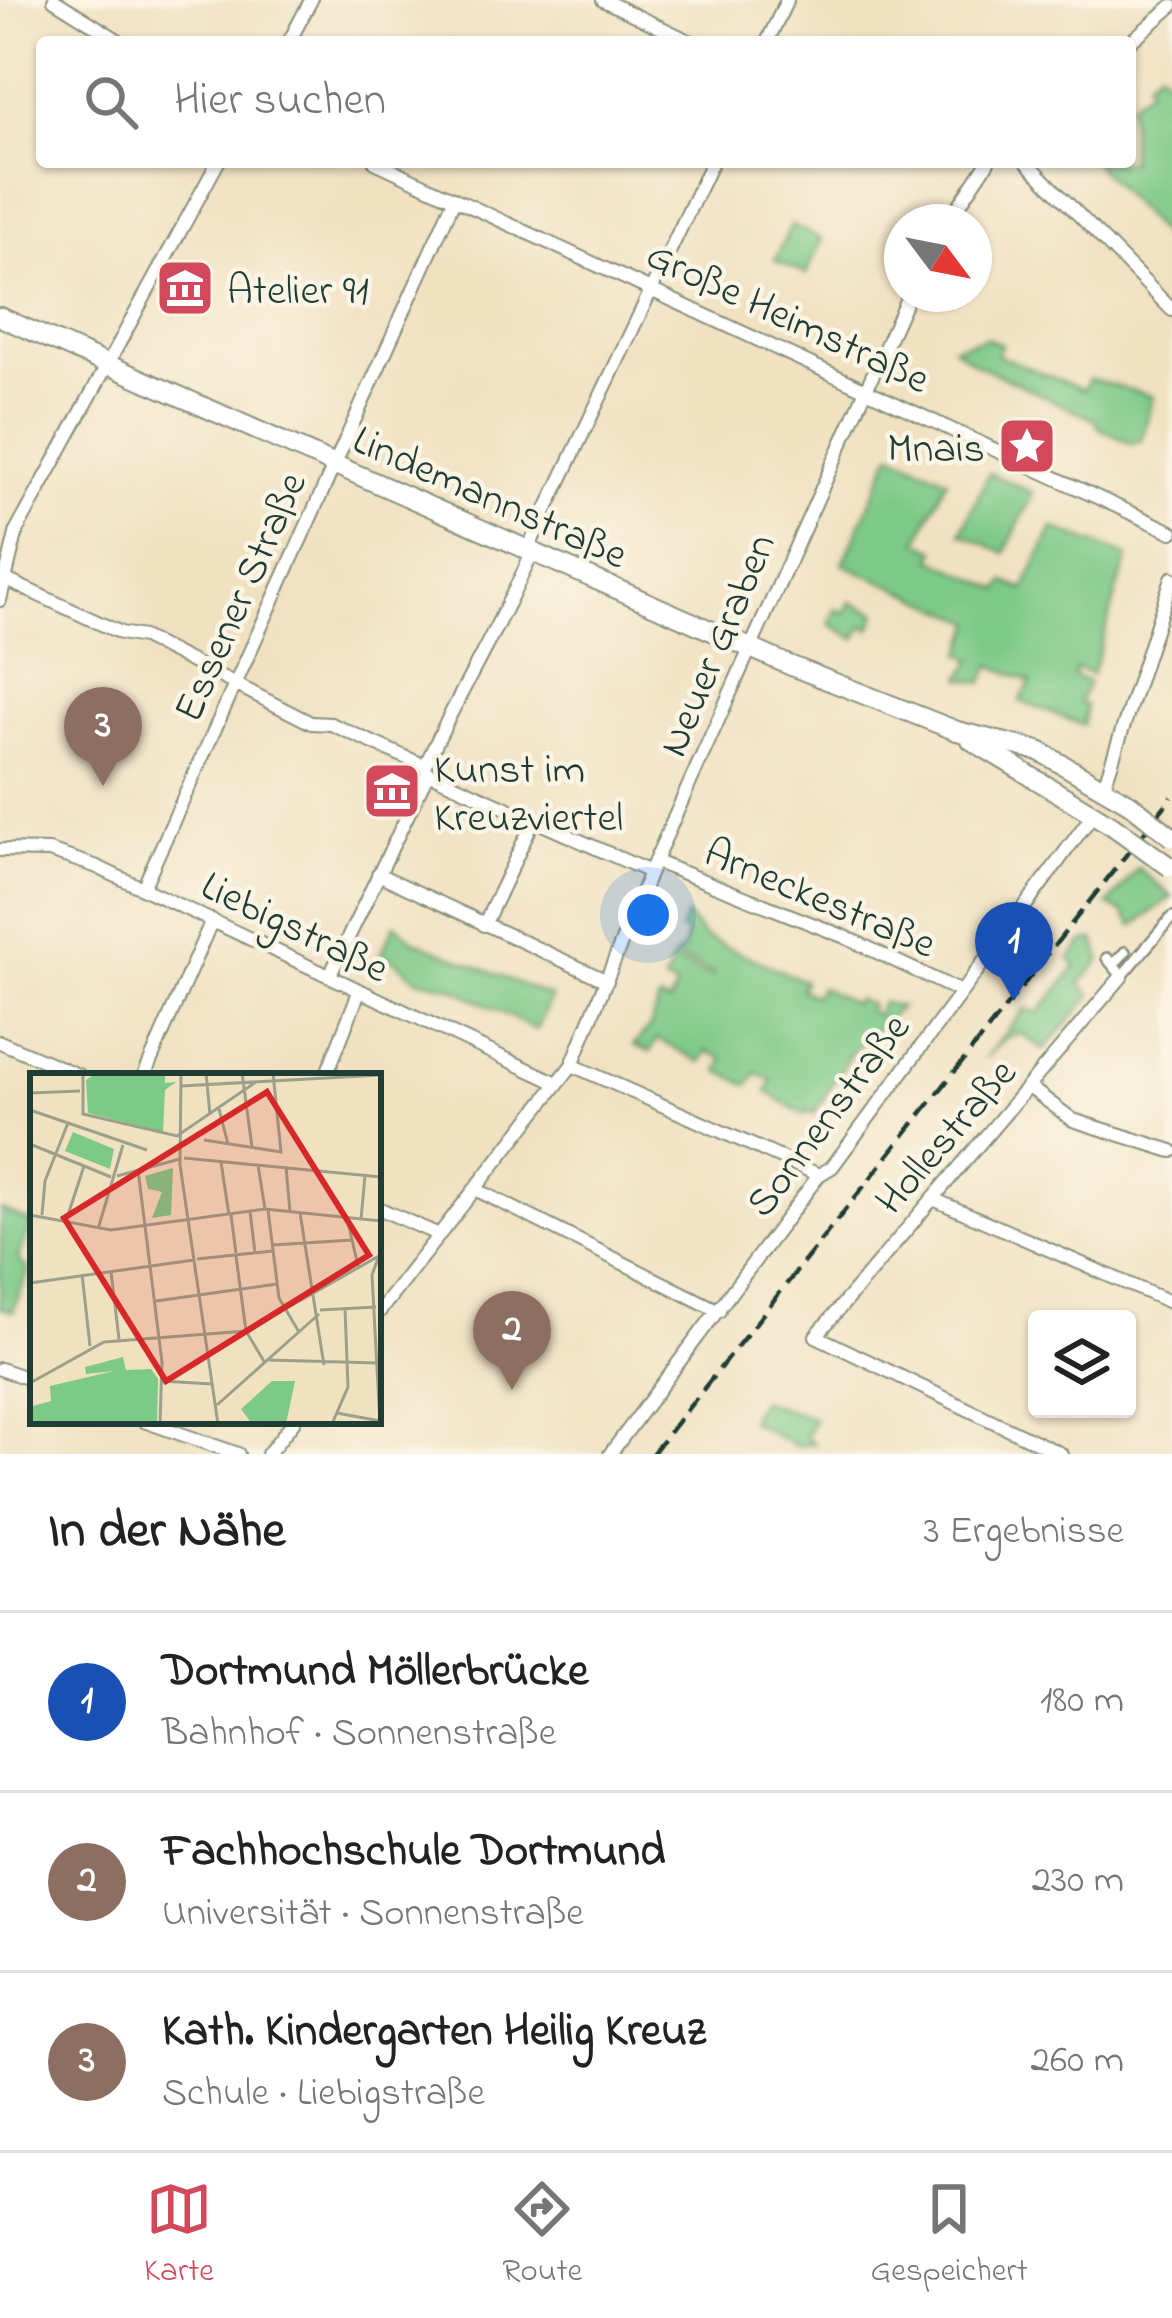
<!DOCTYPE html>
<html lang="de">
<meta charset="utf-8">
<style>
:root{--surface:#fff;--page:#f2f2f2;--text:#222;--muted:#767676;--line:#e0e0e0;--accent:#d1495b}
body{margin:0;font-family:"Indie Flower",sans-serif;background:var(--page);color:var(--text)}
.controls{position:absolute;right:36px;bottom:36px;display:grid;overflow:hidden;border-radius:12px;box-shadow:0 3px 9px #0004}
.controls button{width:108px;height:108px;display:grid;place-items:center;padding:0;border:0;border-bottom:3px solid var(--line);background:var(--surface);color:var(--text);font:60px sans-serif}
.compass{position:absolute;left:884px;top:204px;width:108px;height:108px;border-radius:50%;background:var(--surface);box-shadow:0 3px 9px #0004;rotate:122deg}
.you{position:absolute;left:648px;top:915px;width:42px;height:42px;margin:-30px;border:9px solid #fff;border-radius:50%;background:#1a73e8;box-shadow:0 0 0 18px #1a73e833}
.badge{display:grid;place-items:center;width:78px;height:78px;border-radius:50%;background:var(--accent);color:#fff;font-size:39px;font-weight:700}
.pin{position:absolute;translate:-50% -99px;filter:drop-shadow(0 3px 6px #0008)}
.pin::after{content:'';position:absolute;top:63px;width:42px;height:36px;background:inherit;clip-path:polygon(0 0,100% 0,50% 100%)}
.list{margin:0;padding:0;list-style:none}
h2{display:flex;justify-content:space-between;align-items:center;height:156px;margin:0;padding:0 48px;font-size:51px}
h2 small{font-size:39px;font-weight:400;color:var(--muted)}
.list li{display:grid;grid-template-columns:78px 1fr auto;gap:36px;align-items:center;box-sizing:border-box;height:180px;padding:0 48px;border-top:3px solid var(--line)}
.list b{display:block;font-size:45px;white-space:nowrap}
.list p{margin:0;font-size:39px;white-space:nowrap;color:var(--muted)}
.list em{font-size:39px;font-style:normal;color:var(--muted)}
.icon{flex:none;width:66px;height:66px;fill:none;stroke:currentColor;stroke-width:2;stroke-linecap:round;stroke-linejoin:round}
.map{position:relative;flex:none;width:1172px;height:1454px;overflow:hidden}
.search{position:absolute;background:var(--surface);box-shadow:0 3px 9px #0004;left:36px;right:36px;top:36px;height:132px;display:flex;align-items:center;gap:30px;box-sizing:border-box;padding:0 42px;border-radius:12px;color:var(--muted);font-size:45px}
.sheet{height:696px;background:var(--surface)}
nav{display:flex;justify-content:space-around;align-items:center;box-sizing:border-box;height:168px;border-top:3px solid var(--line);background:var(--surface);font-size:33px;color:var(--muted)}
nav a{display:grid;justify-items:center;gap:6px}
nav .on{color:var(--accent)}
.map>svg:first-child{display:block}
.green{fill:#7dc987;stroke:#4e835e;stroke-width:3}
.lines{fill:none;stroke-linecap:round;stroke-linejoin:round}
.pedestrian-casing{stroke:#888f7a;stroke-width:14}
.minor-casing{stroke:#888f7a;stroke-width:16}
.secondary-casing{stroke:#888f7a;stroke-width:22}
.pedestrian{stroke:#fff;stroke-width:9}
.minor{stroke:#fff;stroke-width:12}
.secondary{stroke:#fff;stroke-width:18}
.rail{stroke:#1f3d34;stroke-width:4.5;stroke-dasharray:18 9;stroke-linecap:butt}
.secondary-bridge-casing{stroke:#888f7a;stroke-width:22;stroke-linecap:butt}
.secondary-bridge{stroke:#fff;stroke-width:18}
.labels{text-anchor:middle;stroke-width:9;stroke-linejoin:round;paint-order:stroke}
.poi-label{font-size:42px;fill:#1f3d34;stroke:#fcf5e5;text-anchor:start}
.street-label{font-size:42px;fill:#1f3d34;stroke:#fcf5e5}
.inset-road{fill:none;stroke:#9c9f89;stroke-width:3}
.view{fill:#d62828;fill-opacity:0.15;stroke:#d62828;stroke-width:6}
.inset-edge{fill:none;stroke:#1f3d34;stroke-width:6}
</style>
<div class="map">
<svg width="1172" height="1454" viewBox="0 0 1172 1454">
<rect width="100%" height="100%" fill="#fcf5e5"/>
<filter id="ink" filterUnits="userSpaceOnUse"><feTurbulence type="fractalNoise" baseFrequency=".00833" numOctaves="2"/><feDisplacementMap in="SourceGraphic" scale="24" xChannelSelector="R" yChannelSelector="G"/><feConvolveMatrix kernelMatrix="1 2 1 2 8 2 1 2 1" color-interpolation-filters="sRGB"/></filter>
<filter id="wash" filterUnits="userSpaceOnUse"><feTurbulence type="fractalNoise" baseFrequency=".004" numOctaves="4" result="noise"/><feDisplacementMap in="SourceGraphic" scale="48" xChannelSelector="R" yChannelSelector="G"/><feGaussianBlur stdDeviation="2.7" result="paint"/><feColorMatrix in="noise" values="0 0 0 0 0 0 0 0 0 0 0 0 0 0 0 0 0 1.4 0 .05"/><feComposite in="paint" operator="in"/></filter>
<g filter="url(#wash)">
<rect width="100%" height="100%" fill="#f0e1c1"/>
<path class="green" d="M1159,70L1172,86V246L1093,162H1130V104L1150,87L1146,81Z
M791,225L822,239L806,274L775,260Z
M986,338L1001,344L997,355L1084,390L1089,379L1153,396L1142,440L1132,444L1100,428L1095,420L974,363L953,347Z
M892,453L947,479L918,541L936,550L933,559L1000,590L1005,582L1024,590L1053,528L1128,556L1092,674L1076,668L1073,676L1088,682L1079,703L1086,706L1083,725L1020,701L1031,682L991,665L983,683L962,678L973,659L962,654L974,622L843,564Z
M989,473L1033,493L1005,553L961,533Z
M850,602L877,613L871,629L863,626L856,639L830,624L836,609L845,613Z
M1138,868L1172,897L1133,926L1124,913L1108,905Z
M686,916L704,937L804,981L801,989L815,996L820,987L854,1004L856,999L871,1005L868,1011L876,1015L882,1002L900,1007L853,1050L814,1114L808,1110L805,1115L767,1092L772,1080L756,1073L749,1085L719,1071L724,1059L707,1051L701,1062L657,1039L650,1052L634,1045L650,1027L659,1000L669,1004L676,987L664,982L673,960L711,977L714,974L675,956L684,949L687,933L680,930Z
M395,924L413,940L551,997L536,1030L449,986L417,979L396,961L380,956Z
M1095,940L1101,960L1080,984L1092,995L1044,1050L1020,1033L1005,1038L985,1058L1025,1009L1039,1013L1076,967L1070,959L1084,941Z
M1,1210L32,1223L18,1259L29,1270L13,1311L0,1308Z
M759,1400L814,1419L806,1438L814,1443L796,1446L749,1421Z"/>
</g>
<g filter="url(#ink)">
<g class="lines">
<g class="pedestrian-casing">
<path id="pedestrian" d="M1107,958L1122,976L1172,917
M1113,965L1125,952"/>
</g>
<g class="minor-casing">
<path id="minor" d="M54,0L121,42
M603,0L691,42
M289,42L311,0
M767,42L787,0
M1130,42L1172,6
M375,162L1172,532
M1027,162L1172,310
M948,222L988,162
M527,551L712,162
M0,577L121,633L143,637L311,723L331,724L425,766
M0,600L17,530L218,162
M428,773L650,872
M1104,786L1172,578
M0,850L49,851L95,866L557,1083
M656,862L845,937L959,991
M378,874L607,981
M143,888L454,200
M484,925L534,820
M331,973L428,773L425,766C459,693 499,627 532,553
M0,1042L80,1076
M572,1065L819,1175
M144,1076L212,920
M326,1076L359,992
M1029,1087L1073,1120L1172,1151
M475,1189L719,1311
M933,1199L1172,1303
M378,1208L439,1235
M378,1313L572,1065L650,872L909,294
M0,1369L33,1380
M144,1421L238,1454
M268,1454L294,1421
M610,1454L819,1175L832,1167L1094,813
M1061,1454L816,1336L1122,976"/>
</g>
<g class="secondary-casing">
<path id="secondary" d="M0,317L789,665L957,731L1039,751L1129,803
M971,740L1113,826"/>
</g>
<use href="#pedestrian" class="pedestrian"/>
<use href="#minor" class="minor"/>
<use href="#secondary" class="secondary"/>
<path class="rail" d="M652,1454L1172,797"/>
<g class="secondary-bridge-casing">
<path id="secondary-bridge" d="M1129,803L1172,837
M1113,826L1170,867"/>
</g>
<use href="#secondary-bridge" class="secondary-bridge"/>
</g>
</g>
<defs>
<g id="museum-square" transform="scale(3)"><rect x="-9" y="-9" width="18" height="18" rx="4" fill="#d1495b" stroke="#fcf5e5"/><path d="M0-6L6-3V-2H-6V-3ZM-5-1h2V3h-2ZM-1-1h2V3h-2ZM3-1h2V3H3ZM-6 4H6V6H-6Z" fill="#fff"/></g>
<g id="sight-square" transform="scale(3)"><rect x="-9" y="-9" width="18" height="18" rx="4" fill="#d1495b" stroke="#fcf5e5"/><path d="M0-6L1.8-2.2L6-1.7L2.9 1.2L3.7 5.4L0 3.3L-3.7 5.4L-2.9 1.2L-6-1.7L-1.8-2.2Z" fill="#fff"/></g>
</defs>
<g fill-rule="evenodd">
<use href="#museum-square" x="185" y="288"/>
<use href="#sight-square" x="1027" y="446"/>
<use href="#museum-square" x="392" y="791"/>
</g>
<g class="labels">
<g class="poi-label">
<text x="227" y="303">Atelier 91</text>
<text x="985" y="461" text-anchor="end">Mnais</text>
<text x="434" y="782">Kunst im<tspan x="434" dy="48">Kreuzviertel</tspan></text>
</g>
<g class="street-label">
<text transform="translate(789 315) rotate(25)" y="15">Große Heimstraße</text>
<text transform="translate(491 495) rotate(24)" y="15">Lindemannstraße</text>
<text transform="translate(238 596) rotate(-66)" y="15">Essener Straße</text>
<text transform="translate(715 644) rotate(-67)" y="15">Neuer Graben</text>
<text transform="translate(821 896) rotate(23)" y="15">Arneckestraße</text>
<text transform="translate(296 925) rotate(26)" y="15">Liebigstraße</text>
<text transform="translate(826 1114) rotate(-53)" y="15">Sonnenstraße</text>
<text transform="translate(944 1135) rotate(-49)" y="15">Hollestraße</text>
</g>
</g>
<g transform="translate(30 1073)">
<rect width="351" height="351" fill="#f0e1c1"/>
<path d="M66,0H135V10L146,9L135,17L133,59L58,40L56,7ZM43,59L84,76L80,96L35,78ZM143,95L141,142L122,145L132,119L118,116L115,103ZM93,284L96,297L121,296L128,306L127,351H0V324L3,333L21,328L20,313L84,298L56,301L55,294ZM242,308H265L256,351H222L211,336Z" fill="#7dc987"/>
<path class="inset-road" d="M53,0V41L147,63L226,9M151,0L150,92L188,351M176,0L180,42M212,0L222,74M151,13L351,2M0,20L50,18M189,36L198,71M0,37L117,77M174,67L251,79L243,0M0,71L81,104M154,85L351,104M191,89L199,142M228,92L235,136M256,94L260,139M108,97L132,289L130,351M87,103L150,86M238,137L249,225L269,259M220,138L225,180M270,140L294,292M0,142L81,157L235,136L351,148M12,142L15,108L38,50M201,142L206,180M37,145L54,93M317,145L328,193M331,146L335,103M68,156L93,72M243,172L322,167M206,183L216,258L235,290M167,186L243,178M81,199L89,266M52,201L60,273M0,210L164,187M126,228L247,211M290,237L346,234M239,287L348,290M131,308L182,311M0,310L74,269L216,258L349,183M187,332L289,241M307,340L350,348M302,351L318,314L315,235M350,351L342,202L351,177"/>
<path class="view" d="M237,19L339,182L136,308L34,145Z"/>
<rect width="351" height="351" class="inset-edge"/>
</g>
</svg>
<div class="controls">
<button><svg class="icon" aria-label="layers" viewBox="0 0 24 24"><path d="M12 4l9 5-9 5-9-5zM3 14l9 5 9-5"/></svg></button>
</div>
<svg class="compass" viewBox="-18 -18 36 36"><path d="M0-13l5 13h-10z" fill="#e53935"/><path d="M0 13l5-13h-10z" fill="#767676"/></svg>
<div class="you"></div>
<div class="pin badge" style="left:1014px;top:1001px;background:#1a4fb4">1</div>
<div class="pin badge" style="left:512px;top:1390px;background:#8d6e63">2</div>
<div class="pin badge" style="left:103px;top:786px;background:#8d6e63">3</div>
<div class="search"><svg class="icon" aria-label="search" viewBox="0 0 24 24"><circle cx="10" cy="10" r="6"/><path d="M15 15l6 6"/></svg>Hier suchen</div>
</div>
<section class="sheet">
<h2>In der Nähe<small>3 Ergebnisse</small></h2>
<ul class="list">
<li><span class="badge" style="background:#1a4fb4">1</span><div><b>Dortmund Möllerbrücke</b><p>Bahnhof · Sonnenstraße</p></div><em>180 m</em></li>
<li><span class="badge" style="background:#8d6e63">2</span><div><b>Fachhochschule Dortmund</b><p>Universität · Sonnenstraße</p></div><em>230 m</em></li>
<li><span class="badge" style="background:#8d6e63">3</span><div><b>Kath. Kindergarten Heilig Kreuz</b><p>Schule · Liebigstraße</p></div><em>260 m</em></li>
</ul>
</section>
<nav>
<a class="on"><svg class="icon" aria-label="map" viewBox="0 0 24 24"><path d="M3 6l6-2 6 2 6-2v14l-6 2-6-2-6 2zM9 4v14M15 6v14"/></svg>Karte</a>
<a><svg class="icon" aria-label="directions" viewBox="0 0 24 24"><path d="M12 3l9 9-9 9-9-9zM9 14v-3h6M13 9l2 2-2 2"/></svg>Route</a>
<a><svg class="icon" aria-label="saved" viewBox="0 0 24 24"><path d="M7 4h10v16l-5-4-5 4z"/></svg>Gespeichert</a>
</nav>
